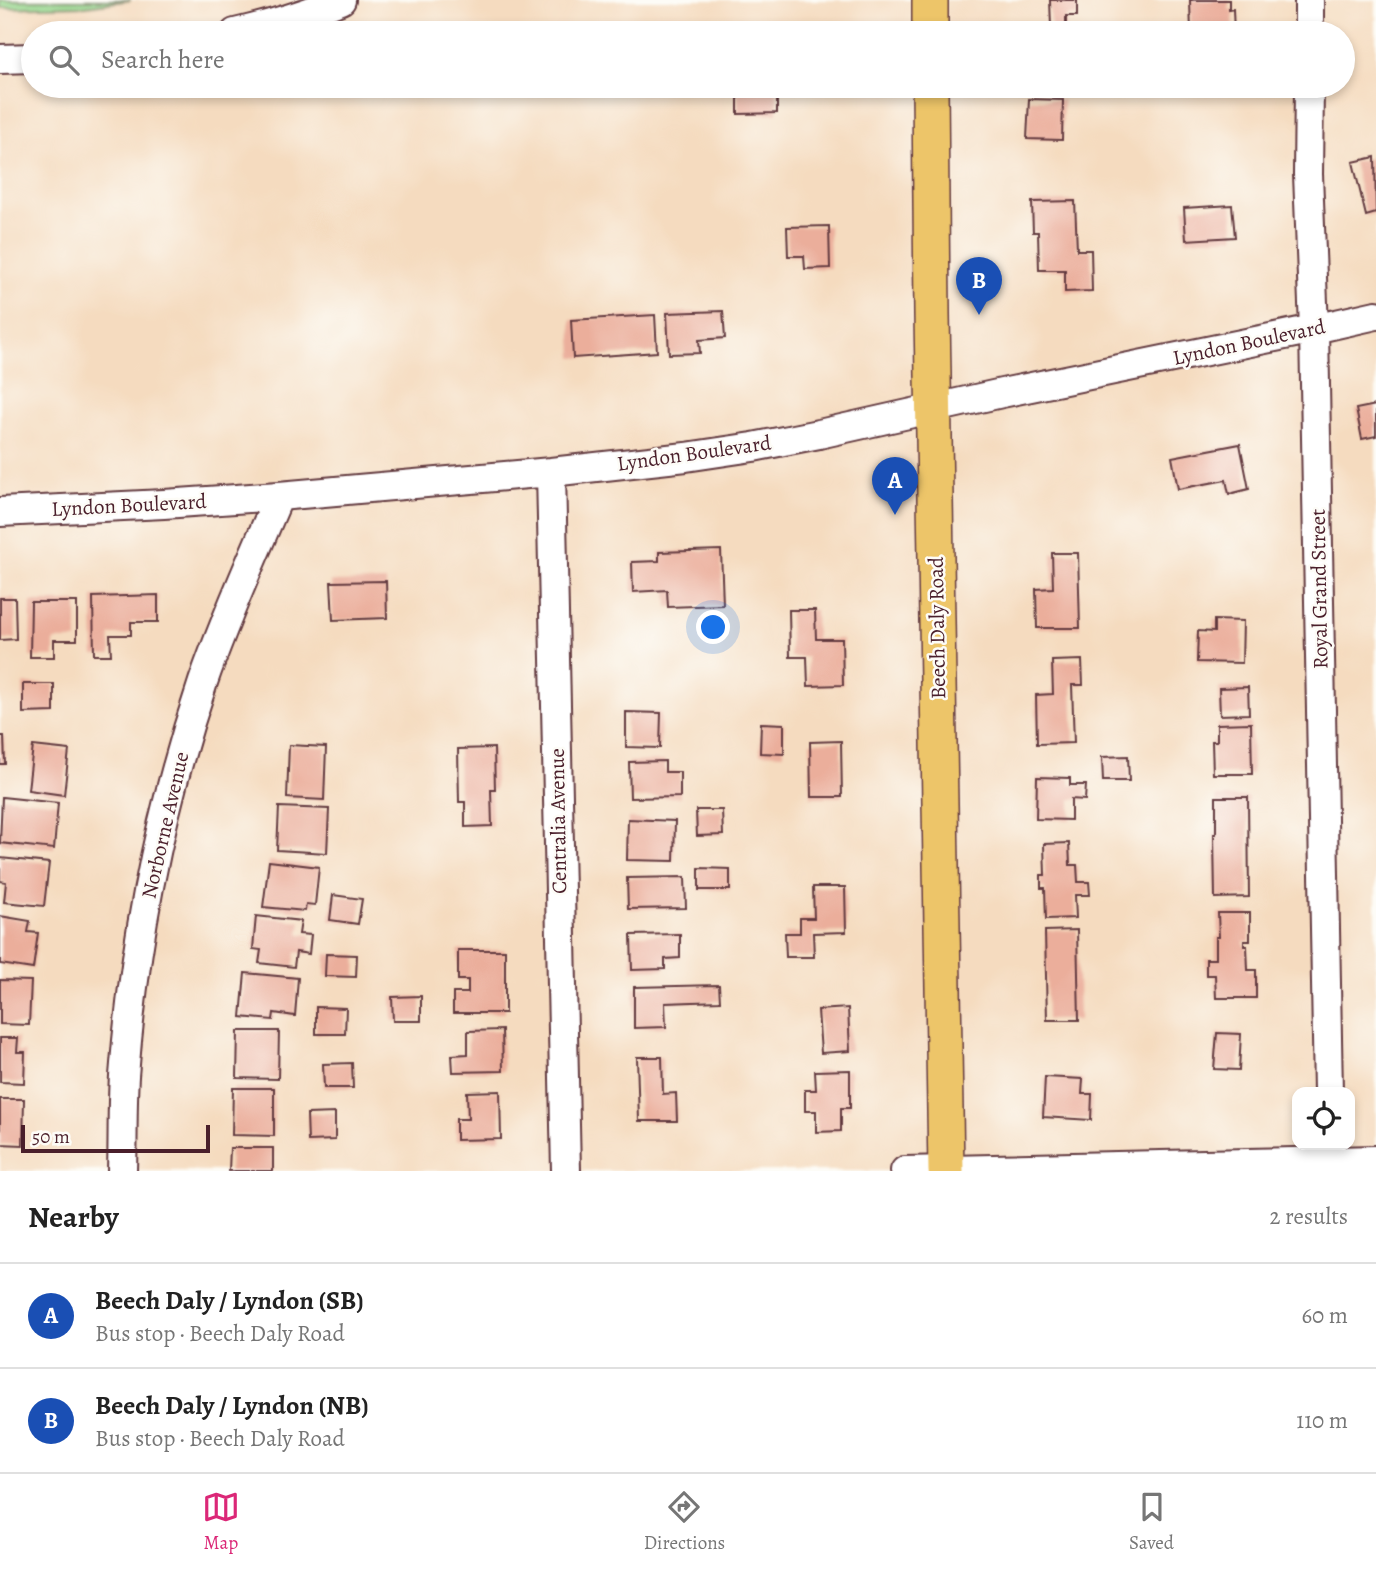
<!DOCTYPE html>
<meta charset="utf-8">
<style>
:root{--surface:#fff;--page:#f2f2f2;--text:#222;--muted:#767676;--line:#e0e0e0;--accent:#db2777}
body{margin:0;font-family:Alegreya,serif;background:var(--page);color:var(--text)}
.controls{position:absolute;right:21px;bottom:21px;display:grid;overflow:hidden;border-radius:14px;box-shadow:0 4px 10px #0003}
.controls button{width:63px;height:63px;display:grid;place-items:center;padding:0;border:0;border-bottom:2px solid var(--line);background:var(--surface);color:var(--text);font:35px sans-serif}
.scale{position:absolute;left:21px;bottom:18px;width:189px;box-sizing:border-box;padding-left:7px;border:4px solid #4a1f2b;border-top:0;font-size:19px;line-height:24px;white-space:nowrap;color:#4a1f2b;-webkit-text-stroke:5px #fdfcf7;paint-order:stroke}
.you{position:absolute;left:714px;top:628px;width:24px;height:24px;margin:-18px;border:5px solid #fff;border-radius:50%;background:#1a73e8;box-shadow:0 0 0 10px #1a73e833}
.badge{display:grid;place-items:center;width:46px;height:46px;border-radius:50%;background:var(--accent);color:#fff;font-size:23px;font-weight:700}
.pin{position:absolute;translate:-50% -58px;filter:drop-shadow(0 2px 4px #0008)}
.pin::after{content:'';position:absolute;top:37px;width:24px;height:21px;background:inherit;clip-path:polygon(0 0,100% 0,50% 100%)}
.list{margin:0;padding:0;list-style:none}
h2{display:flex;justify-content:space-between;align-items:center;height:91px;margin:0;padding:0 28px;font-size:30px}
h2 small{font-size:23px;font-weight:400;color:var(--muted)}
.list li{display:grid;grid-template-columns:46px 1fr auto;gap:21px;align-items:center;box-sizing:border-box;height:105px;padding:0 28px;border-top:2px solid var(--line)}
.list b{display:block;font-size:26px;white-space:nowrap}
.list p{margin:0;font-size:23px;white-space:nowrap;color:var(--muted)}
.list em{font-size:23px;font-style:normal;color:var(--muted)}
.icon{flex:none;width:38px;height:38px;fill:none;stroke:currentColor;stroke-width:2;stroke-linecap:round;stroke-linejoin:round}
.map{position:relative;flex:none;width:1376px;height:1171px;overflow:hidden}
.search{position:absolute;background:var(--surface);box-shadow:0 4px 10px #0003;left:21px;right:21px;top:21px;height:77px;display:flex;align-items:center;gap:18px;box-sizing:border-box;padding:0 24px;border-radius:38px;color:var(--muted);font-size:26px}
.sheet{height:301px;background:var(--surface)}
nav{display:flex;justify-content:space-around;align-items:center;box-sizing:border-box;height:98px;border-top:2px solid var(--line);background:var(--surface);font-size:19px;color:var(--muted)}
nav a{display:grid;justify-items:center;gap:4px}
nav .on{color:var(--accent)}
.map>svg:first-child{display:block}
.green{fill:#97d78d;stroke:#707b5c;stroke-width:2}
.building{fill:#ebae9b}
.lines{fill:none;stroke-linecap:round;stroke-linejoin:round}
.minor-casing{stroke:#643b41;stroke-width:32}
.major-casing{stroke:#643b41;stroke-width:38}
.minor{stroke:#fff;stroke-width:28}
.major{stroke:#edc569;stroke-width:35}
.labels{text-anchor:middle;stroke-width:5;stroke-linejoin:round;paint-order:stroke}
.street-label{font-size:21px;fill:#4a1f2b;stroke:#fdfcf7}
</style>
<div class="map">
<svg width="1376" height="1171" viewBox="0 0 1376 1171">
<rect width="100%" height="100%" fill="#fdfcf7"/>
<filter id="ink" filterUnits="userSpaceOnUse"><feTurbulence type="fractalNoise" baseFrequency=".0143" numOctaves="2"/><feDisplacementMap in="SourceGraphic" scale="14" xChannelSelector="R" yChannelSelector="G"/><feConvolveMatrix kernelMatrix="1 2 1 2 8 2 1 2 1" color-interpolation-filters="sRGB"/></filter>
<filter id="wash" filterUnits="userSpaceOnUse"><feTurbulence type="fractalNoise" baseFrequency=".00686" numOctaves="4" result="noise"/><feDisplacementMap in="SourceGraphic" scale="28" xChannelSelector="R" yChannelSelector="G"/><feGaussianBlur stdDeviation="1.57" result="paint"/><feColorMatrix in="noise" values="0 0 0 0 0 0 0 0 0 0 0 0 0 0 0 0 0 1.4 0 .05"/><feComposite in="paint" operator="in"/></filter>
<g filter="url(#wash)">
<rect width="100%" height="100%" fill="#f5dbbf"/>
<path class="green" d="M0,0H131L85,6L0,8Z"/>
<g id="blocks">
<path class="building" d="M1050,0H1077V16H1066V33H1032V26H1051Z
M1190,0H1229V10L1233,9L1234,33H1191Z
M738,86H777V113L738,114Z
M1029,99L1063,100L1062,140L1027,139Z
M1375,157L1376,213L1366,216L1353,162Z
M1075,201L1077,250H1091L1092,291L1065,292V270H1039L1038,232H1033L1032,202Z
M1232,205L1235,237L1186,240L1184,208Z
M829,226L830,268L805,269L804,256H788L787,227Z
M723,311L725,338L699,340L700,353L669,354L667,313Z
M655,315L657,352L573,358L571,320Z
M1376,405V436L1362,439L1356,409Z
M1240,444L1249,489L1229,494L1226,480L1178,489L1172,457Z
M721,550L723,605L668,607L667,590L633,592L632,562L659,561V552Z
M1052,553H1078L1080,628H1037L1036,589L1053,588Z
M386,581L387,618L333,620L331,582Z
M158,595V622H131V635H110L111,655H94L93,597Z
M0,598H15L16,639L0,640Z
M31,602H77V640H54V657H30Z
M789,610H815L816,639H842L843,685L808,686L807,657H790Z
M1214,620L1243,621L1242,663L1197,662L1198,631L1214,632Z
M1082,660L1083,685H1072L1074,743L1037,744L1036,695L1053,694L1052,661Z
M23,684H54V712L23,713Z
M1248,687L1249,714L1220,715L1219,688Z
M626,712L661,713L660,748L626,747Z
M761,723L784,724V754L760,753Z
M1251,723L1252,774H1213L1212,741H1217V724Z
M0,736H4L5,764H0Z
M841,741L842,797H811L810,742Z
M289,745L326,747L324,800L287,798Z
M33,746L69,750L64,795L28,790Z
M494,748L495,790H491L492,826L465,827V802H459L458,749Z
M1128,756L1129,781H1103L1102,757Z
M665,761V772H680V797L630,798L629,762Z
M1037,777L1070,778V785H1086L1085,800L1071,799V820L1036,819Z
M2,797L58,803L54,849L0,843Z
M1216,797H1248L1249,897L1215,898L1214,834H1216Z
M279,807L329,809L327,853L277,850Z
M696,810H722L723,835L697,836Z
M628,819L675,821L674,861L627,860Z
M1069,843L1070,865H1077L1078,882H1089L1090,895H1075L1076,918L1046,919L1045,888H1041V875H1045L1044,844Z
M0,858L49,863L44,906L4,902L6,882L0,881Z
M269,861L319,867L315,905L306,904L305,911L263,907Z
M699,868L730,869V890H699Z
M685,877L686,908L628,909L627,878Z
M813,887H845L846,932L813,933L814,957H786L785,933H800V918H814Z
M333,895L362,899L358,924L330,920Z
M1218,913H1250V941H1244V946H1247L1248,970H1256V998H1216L1215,975H1206V959H1216V937H1219Z
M0,916L30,921L28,932L38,933L33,969L0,964Z
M256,916L301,921L299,934L311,935L309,954L296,952L294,967L259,963L261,950L253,949Z
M1077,930L1079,1020H1047L1045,931Z
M680,934V958L665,959V969L632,970L631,935Z
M458,950H505V1013H453V993H468V980H458Z
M326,954L357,955L356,977L325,976Z
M245,973L298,978L295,1016L274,1013L273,1020L241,1017Z
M0,980L31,981L29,1025L0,1024Z
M719,985L720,1001L665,1003L666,1027L634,1028V987Z
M421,996V1021H393L392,997Z
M316,1007L346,1008L345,1034H316Z
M848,1008L850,1051L821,1053L818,1010Z
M502,1030L503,1071L453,1072L452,1055L468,1054V1031Z
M238,1031H279L278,1079L237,1078Z
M1217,1033L1241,1034L1239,1070L1214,1069Z
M0,1038H18L17,1052H25L24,1083L0,1082Z
M637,1057H662L663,1094L676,1093L677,1121H639Z
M352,1063L353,1088H324L323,1064Z
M850,1070V1108H841V1131L816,1132V1111H805V1090H816L815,1071Z
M1045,1077L1083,1079L1082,1094H1092L1091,1120L1043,1117Z
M233,1088H274V1136L232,1135Z
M500,1091L501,1139L456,1140V1119H468L467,1092Z
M0,1099H24L23,1145L0,1144Z
M335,1113V1140L308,1141L307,1114Z
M230,1148H273V1171H229Z"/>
</g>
</g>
<g filter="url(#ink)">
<use href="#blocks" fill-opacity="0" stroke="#643b41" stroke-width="2"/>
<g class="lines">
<g class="minor-casing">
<path id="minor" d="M235,33C271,25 306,14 341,0
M1309,33V0
M0,59L33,58
M1309,86L1308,174L1314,329L1328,1092
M551,472L566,1171
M0,512L164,504L279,496L551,472L686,457L753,447L819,434L1002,393L1314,329L1376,315
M122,1171C123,1139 122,1107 124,1076C134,942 160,809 203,682C225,618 253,557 279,496
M905,1171L1376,1160"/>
</g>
<g class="major-casing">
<path id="major" d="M930,0V33
M930,86L932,314L946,1171"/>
</g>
<use href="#minor" class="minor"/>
<use href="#major" class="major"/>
</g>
</g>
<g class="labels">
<g class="street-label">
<text transform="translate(1249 342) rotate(-12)" y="7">Lyndon Boulevard</text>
<text transform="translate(694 453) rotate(-8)" y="7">Lyndon Boulevard</text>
<text transform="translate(129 505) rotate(-3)" y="7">Lyndon Boulevard</text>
<text transform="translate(1319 589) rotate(-91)" y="7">Royal Grand Street</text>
<text transform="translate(937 628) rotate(-91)" y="7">Beech Daly Road</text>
<text transform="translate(558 821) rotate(-91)" y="7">Centralia Avenue</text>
<text transform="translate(165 825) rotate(-77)" y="7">Norborne Avenue</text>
</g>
</g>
</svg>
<div class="controls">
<button><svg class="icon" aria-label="locate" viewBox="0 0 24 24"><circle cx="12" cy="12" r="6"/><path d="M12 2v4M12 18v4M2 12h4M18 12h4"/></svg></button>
</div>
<div class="scale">50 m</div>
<div class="you"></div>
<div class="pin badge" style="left:895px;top:515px;background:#1a4fb4">A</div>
<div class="pin badge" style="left:979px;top:315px;background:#1a4fb4">B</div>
<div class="search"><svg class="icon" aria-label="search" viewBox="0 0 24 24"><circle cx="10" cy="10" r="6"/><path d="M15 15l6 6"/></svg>Search here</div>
</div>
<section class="sheet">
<h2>Nearby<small>2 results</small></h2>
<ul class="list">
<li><span class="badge" style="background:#1a4fb4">A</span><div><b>Beech Daly / Lyndon (SB)</b><p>Bus stop · Beech Daly Road</p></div><em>60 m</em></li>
<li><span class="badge" style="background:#1a4fb4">B</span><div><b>Beech Daly / Lyndon (NB)</b><p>Bus stop · Beech Daly Road</p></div><em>110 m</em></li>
</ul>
</section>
<nav>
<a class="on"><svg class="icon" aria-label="map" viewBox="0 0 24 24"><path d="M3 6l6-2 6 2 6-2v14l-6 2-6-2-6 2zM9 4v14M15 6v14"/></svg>Map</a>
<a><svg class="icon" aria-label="directions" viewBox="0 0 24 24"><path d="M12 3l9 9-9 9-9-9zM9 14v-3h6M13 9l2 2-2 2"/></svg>Directions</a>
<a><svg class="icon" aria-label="saved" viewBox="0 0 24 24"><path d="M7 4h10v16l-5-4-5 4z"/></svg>Saved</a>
</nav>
